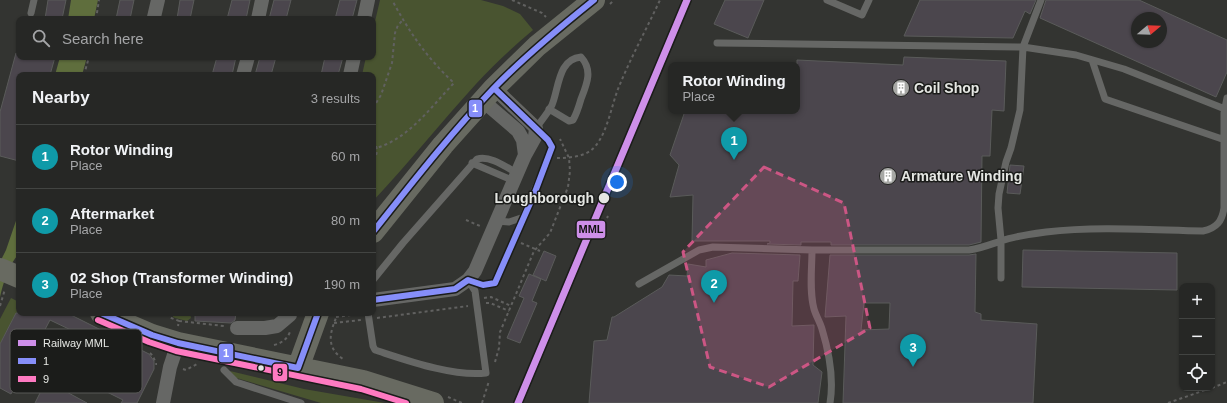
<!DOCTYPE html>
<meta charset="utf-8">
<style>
:root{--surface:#262725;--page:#323332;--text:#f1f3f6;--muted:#a4a5a7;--line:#424442;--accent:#d6ab8b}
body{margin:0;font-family:Arial,sans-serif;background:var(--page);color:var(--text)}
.controls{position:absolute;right:12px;bottom:12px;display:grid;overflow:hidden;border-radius:8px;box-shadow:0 1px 3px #0004}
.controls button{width:36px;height:36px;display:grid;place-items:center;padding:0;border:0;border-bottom:1px solid var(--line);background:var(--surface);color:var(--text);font:20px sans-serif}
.compass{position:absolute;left:1131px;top:12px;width:36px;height:36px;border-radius:50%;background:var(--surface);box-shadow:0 1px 3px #0004;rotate:71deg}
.you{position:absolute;left:617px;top:182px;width:14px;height:14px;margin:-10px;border:3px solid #fff;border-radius:50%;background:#1a73e8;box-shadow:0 0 0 6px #1a73e833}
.badge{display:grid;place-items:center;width:26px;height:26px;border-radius:50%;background:var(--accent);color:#fff;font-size:13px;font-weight:700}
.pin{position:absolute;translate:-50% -33px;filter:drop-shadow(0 1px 2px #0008)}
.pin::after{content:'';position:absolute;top:21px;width:14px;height:12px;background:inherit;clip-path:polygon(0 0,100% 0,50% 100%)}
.popup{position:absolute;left:668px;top:62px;width:132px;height:52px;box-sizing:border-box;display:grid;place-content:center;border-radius:8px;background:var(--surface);filter:drop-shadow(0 1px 3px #0005);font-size:13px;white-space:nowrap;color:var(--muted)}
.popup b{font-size:15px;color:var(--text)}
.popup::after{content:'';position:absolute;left:50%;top:100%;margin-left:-8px;border:8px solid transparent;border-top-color:var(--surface)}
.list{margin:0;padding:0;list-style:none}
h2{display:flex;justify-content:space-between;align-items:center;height:52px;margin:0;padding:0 16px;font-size:17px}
h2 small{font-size:13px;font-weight:400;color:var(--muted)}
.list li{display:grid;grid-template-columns:26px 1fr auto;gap:12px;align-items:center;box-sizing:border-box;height:64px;padding:0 16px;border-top:1px solid var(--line)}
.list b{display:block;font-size:15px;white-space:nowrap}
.list p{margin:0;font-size:13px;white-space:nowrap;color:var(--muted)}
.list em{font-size:13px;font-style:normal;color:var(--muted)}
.icon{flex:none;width:22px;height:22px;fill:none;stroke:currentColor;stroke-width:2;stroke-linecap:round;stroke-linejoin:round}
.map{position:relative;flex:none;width:1227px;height:403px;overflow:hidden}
.search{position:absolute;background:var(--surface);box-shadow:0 1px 3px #0004;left:16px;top:16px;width:360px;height:44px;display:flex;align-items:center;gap:10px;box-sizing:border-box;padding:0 14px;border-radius:8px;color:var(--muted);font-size:15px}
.panel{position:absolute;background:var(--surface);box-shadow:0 1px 3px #0004;left:16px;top:72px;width:360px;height:244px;border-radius:8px}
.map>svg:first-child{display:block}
.green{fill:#495430}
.water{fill:#5f6e3d}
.building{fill:#4b464d;stroke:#5a5b5a;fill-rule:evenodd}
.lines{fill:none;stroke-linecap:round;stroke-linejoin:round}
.path{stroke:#616160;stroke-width:2;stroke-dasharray:3 3;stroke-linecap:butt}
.lane{stroke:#666765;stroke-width:7}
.street{stroke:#666765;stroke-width:14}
.primary{stroke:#686a61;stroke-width:22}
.bus-1-casing{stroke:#1b1c1a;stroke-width:9}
.bus-2-casing{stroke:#1b1c1a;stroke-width:9}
.bus-1{stroke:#868ef9;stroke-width:6}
.bus-2{stroke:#fe7ac1;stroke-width:6}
.rail-1-casing{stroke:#1b1c1a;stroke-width:10}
.rail-1{stroke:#ce8fe9;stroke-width:7}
.marked{fill:#cc5684;fill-opacity:0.2;stroke:#cc5684;stroke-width:3;stroke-dasharray:8 5;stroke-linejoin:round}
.stop-dot{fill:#e5e7e3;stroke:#1b1c1a;stroke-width:1.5}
.labels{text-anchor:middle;stroke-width:3;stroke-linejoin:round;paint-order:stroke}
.poi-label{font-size:14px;font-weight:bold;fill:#e5e7e3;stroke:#1b1c1a;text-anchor:start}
.stop-label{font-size:14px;font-weight:bold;fill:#e5e7e3;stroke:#1b1c1a;text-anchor:end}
.key{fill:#1b1c1a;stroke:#585956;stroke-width:1}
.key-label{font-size:11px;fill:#e5e7e3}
.line-badge{stroke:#1b1c1a;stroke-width:1.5}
.badge-label{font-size:11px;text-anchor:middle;font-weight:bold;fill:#fff}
.pale-badge-label{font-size:11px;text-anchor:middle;font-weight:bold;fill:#111}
</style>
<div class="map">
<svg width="1227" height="403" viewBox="0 0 1227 403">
<rect width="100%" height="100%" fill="#333431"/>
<path class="green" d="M380,0H481L503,6L520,14L533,30C513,47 493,65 476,84C441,122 409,163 373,201V75H362L366,57H373V30Z
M11,298L19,302V308L0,344V319Z
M173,313H190L191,318L187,321L175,318L173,317Z
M61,362L73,368L76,379L62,384L52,379Z
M79,371L106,385L85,392Z
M230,371L304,389L385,403H321L233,377Z"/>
<path class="water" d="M71,0H98L94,19H68Z
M60,57H87L82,75H55Z
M19,212V254C9,263 3,284 0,297V262L6,250Z"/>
<path class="building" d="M48,0H66L62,19H45Z
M120,0H134L130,19H116Z
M180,0H194L190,19H177Z
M232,0H250L246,19H227Z
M274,0H291L286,19H269Z
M340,0H357L352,19H335Z
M725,0H764L748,38L714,24Z
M920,0H1036L1030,14L1025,11L1013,38L904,36Z
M1046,0H1139L1227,40V72L1216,97L1040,18ZM1137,18H1161V42H1137Z
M16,53H19V57H55L50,75H19V161L0,156V112Z
M217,57H236L232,75H212Z
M260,57H276L271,75H255Z
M325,57H343L338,75H321Z
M904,57L1006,61L1004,111L992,110L990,156H982L981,242L969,245H831V242H801V245L767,244L770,243V241H692L693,195L670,197L679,165L670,155L685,111H797V60L903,65Z
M1010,165L1024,166L1020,194L1007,193Z
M1023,250L1177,253V290L1022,287Z
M544,251L556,256L546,281L533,275Z
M732,253L800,255L798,281H793L792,326L814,325L813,365L822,372L818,403H589L594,341L607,340L612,317H614L662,287L669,275L687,276L688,264L706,267V260Z
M976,254L975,312L981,314V320L1037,324L1033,403H843L846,316L825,317L830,255H969ZM864,303H890L889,329L861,330Z
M529,274L541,279L532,301L537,303L520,343L507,338L524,298L519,296Z
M16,313H67L149,354L154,361V369L137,403H121L123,400L107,392L117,372L66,346L73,331L50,320L11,394L0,388V344Z
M195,313H236L235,320L231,323L195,321Z
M46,381L52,384L87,403H35Z"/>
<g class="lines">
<path class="path" d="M512,0L542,13L546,17
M610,4L614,0
M96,19L99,0
M84,75L89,57
M373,108L381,95L392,63L395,33L398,25L403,20
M373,141C378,146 378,155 373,161
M373,149C408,140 430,108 454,83C426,57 410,33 392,0
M557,158C568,158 581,157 590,151C606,140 611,107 618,89C630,59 646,30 660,0
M581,207L582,205
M607,218L608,216
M466,220L480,226
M521,243L540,251
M484,298L491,297L511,306
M486,303H490L509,311
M0,306L5,289
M170,313L169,317L179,321L178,326
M338,313C331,330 324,346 343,359
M336,317L359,314
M377,318L468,306
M179,321L224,326
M334,323L361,320
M274,345C282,343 287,339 290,332
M150,353L153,356L156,364H157
M495,362L499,348L500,332L516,294L534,251L550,233L568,187L570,171L569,158L560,139
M183,369L186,370L197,364
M1212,388L1227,382
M448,397L462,403
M482,403L489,381
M1168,403L1211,388"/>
<path class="lane" d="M827,0L862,15L869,0
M31,13L34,0
M717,43L1023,47L1076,55L1124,69L1225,109
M1092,60L1105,99L1225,140
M472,163L514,181
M497,221L509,222L524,217
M812,250C812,269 809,290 814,309C816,316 820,322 822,329C829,352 834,379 830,403
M1001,278V240L998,208L999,194L1006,162L1011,148L1020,110L1023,47L1041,0
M373,280L403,243L477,159C490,155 506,167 517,173
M468,280L483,285L495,283L551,151C553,140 543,135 536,128C541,121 548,113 552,105C559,88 558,59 581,57C593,70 587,84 581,99C579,106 577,113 573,120L569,121L549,109
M639,284L699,250L713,247L812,250H969C982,248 989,245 1001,241C1015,236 1031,234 1046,232C1098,226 1151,230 1203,231C1217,228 1222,221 1224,208V113L1227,98
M368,313L373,346L375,350C406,360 453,377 486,373L475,291L468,280
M224,370L236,382L301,403"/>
<path class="street" d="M154,17L158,0
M258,19L262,0
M364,19L368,0
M243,75L248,57
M350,75L354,57
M483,101L518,131L523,140L525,155
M373,300L455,289L468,280L475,271L525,155L535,137L536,128L494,88
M237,328H265L277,326L290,315V313
M163,403L170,367L178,343"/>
<path class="primary" d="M373,232L443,145L494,88L537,46L594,0
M0,269L19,277
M101,313L152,335L178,343L363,381L433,403
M298,368L318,313"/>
<g class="bus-1-casing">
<path id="bus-1" d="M373,232C412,183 451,133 494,88C525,56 559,28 594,0
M373,300L455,289L468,280L483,285L495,283L535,192L552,147L548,140L494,88
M101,313L152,335L178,343L298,368L318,313"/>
</g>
<g class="bus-2-casing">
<path id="bus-2" d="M98,320L149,342L176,351L361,389L406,403"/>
</g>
<use href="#bus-1" class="bus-1"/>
<use href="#bus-2" class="bus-2"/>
<g class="rail-1-casing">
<path id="rail-1" d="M518,403L687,0"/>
</g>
<use href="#rail-1" class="rail-1"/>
</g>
<path class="marked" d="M764,167L844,203L870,328L769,387L710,367L683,252Z"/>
<defs>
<g id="building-disc" transform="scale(0.9)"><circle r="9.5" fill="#a7a8a5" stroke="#1b1c1a"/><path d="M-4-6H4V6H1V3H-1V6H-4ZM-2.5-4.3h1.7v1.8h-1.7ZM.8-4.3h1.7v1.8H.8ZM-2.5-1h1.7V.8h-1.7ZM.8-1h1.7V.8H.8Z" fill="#fff"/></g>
</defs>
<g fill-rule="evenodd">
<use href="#building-disc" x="901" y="88"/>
<use href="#building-disc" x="888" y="176"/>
</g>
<g class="stop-dot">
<circle cx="604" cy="198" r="6"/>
<circle cx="261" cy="368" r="3.5"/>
</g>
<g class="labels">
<g class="poi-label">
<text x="914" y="93">Coil Shop</text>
<text x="901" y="181">Armature Winding</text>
</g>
<g class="stop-label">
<text x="594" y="203">Loughborough</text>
</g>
</g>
<rect x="10" y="329" width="132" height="64" rx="6" class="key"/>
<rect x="18" y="340" width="18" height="6" fill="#ce8fe9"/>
<rect x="18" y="358" width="18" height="6" fill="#868ef9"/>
<rect x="18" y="376" width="18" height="6" fill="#fe7ac1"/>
<g class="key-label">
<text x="43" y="347">Railway MML</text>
<text x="43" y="365">1</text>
<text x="43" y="383">9</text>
</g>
<g class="line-badge">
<rect x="468" y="99" width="15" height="19" rx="4" fill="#868ef9"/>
<rect x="576" y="220" width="30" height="19" rx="4" fill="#ce8fe9"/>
<rect x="218" y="343" width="16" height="20" rx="4" fill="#868ef9"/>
<rect x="272" y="363" width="16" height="19" rx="4" fill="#fe7ac1"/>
</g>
<g class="badge-label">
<text x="475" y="112">1</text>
<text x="226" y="357">1</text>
</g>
<g class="pale-badge-label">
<text x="591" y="233">MML</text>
<text x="280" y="376">9</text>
</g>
</svg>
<div class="controls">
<button>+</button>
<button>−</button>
<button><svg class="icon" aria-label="locate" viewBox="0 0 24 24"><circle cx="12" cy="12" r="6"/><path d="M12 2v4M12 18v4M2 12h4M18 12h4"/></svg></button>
</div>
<svg class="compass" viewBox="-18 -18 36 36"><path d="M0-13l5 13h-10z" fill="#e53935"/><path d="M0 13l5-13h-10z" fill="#a4a5a7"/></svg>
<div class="you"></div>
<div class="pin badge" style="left:734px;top:160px;background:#0f9aa8">1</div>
<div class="popup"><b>Rotor Winding</b>Place</div>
<div class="pin badge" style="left:714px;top:303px;background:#0f9aa8">2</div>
<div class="pin badge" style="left:913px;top:367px;background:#0f9aa8">3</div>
<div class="search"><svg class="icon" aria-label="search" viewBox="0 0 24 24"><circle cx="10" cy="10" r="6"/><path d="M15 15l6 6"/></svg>Search here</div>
<section class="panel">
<h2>Nearby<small>3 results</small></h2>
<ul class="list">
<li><span class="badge" style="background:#0f9aa8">1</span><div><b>Rotor Winding</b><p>Place</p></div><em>60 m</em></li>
<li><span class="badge" style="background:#0f9aa8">2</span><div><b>Aftermarket</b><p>Place</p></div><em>80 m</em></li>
<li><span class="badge" style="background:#0f9aa8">3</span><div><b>02 Shop (Transformer Winding)</b><p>Place</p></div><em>190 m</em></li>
</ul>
</section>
</div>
